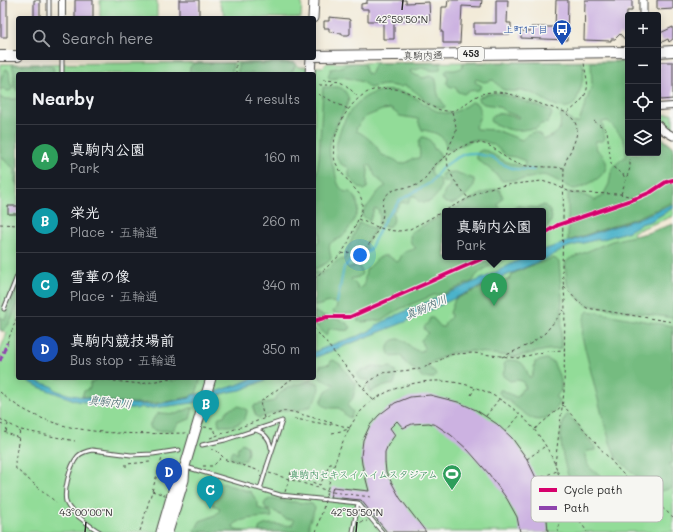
<!DOCTYPE html>
<meta charset="utf-8">
<style>
:root{--surface:#171b24;--page:#242831;--text:#f1f3f6;--muted:#9ea1a6;--line:#363941;--accent:#d1495b}
body{margin:0;font-family:Mali,"Klee One",sans-serif;background:var(--page);color:var(--text)}
.controls{position:absolute;right:12px;top:12px;display:grid;overflow:hidden;border-radius:4px;box-shadow:0 2px 10px #0003}
.controls button{width:36px;height:36px;display:grid;place-items:center;padding:0;border:0;border-bottom:1px solid var(--line);background:var(--surface);color:var(--text);font:20px sans-serif}
.you{position:absolute;left:360px;top:255px;width:14px;height:14px;margin:-10px;border:3px solid #fff;border-radius:50%;background:#1a73e8;box-shadow:0 0 0 6px #1a73e833}
.badge{display:grid;place-items:center;width:26px;height:26px;border-radius:50%;background:var(--accent);color:#fff;font-size:13px;font-weight:700}
.pin{position:absolute;translate:-50% -33px;filter:drop-shadow(0 1px 2px #0008)}
.pin::after{content:'';position:absolute;top:21px;width:14px;height:12px;background:inherit;clip-path:polygon(0 0,100% 0,50% 100%)}
.popup{position:absolute;left:442px;top:208px;width:104px;height:52px;box-sizing:border-box;display:grid;place-content:center;border-radius:4px;background:var(--surface);filter:drop-shadow(0 1px 3px #0005);font-size:13px;white-space:nowrap;color:var(--muted)}
.popup b{font-size:15px;color:var(--text)}
.popup::after{content:'';position:absolute;left:50%;top:100%;margin-left:-8px;border:8px solid transparent;border-top-color:var(--surface)}
.list{margin:0;padding:0;list-style:none}
h2{display:flex;justify-content:space-between;align-items:center;height:52px;margin:0;padding:0 16px;font-size:17px}
h2 small{font-size:13px;font-weight:400;color:var(--muted)}
.list li{display:grid;grid-template-columns:26px 1fr auto;gap:12px;align-items:center;box-sizing:border-box;height:64px;padding:0 16px;border-top:1px solid var(--line)}
.list b{display:block;font-size:15px;white-space:nowrap}
.list p{margin:0;font-size:13px;white-space:nowrap;color:var(--muted)}
.list em{font-size:13px;font-style:normal;color:var(--muted)}
.icon{flex:none;width:22px;height:22px;fill:none;stroke:currentColor;stroke-width:2;stroke-linecap:round;stroke-linejoin:round}
.map{position:relative;flex:none;width:673px;height:532px;overflow:hidden}
.search{position:absolute;background:var(--surface);box-shadow:0 2px 10px #0003;left:16px;top:16px;width:300px;height:44px;display:flex;align-items:center;gap:10px;box-sizing:border-box;padding:0 14px;border-radius:4px;color:var(--muted);font-size:15px}
.panel{position:absolute;background:var(--surface);box-shadow:0 2px 10px #0003;left:16px;top:72px;width:300px;height:308px;border-radius:4px}
.map>svg:first-child{display:block}
.green{fill:#92dc98;stroke:#5e8462;fill-rule:evenodd}
.forest{fill:#75bc80;stroke:#507456}
.water{fill:#4cb3ca;stroke:#3c6f7a}
.lines{fill:none;stroke-linecap:round;stroke-linejoin:round}
.stream{stroke:#4cb3ca;stroke-width:2}
.building{fill:#ccb2e1}
.service-casing{stroke:#494845;stroke-width:5}
.minor-casing{stroke:#494845;stroke-width:8}
.tertiary-casing{stroke:#494845;stroke-width:9}
.primary-casing{stroke:#494845;stroke-width:11}
.trunk-casing{stroke:#494845;stroke-width:12}
.path{stroke:#494845;stroke-width:1;stroke-dasharray:3 3;stroke-linecap:butt}
.service{stroke:#fff;stroke-width:3}
.minor{stroke:#fff;stroke-width:6}
.tertiary{stroke:#fff;stroke-width:7}
.primary{stroke:#fff;stroke-width:9}
.trunk{stroke:#fff;stroke-width:10}
.service-bridge-casing{stroke:#494845;stroke-width:5;stroke-linecap:butt}
.path-bridge{stroke:#494845;stroke-width:1;stroke-dasharray:3 3;stroke-linecap:butt}
.service-bridge{stroke:#fff;stroke-width:3}
.quiet{stroke:#8e44ad;stroke-width:3;stroke-dasharray:6 3;stroke-linecap:butt}
.cycleway-casing{stroke:#f6f6f2;stroke-width:6}
.cycleway{stroke:#d6006c;stroke-width:4}
.ticks{fill:none;stroke:#2b2b2b;stroke-width:1.5}
.labels{text-anchor:middle;stroke-width:3;stroke-linejoin:round;paint-order:stroke}
.shield{fill:#f6f6f2;stroke:#686867;stroke-width:1}
.shield-label{font-size:9px;font-weight:bold;fill:#2b2b2b}
.transit-label{font-size:10px;fill:#164399;stroke:#f6f6f2;text-anchor:end}
.street-label{font-size:10px;fill:#2b2b2b;stroke:#f6f6f2}
.leisure-label{font-size:10px;fill:#27864d;stroke:#f6f6f2;text-anchor:end}
.water-label{font-size:11px;font-style:italic;fill:#375b63;stroke:#f6f6f2}
.key{fill:#f6f6f2;stroke:#b9b9b6;stroke-width:1}
.key-label{font-size:11px;fill:#2b2b2b}
.ticks-label{font-size:10px;text-anchor:middle;fill:#2b2b2b;stroke:#f6f6f2;stroke-width:3;stroke-linejoin:round;paint-order:stroke}
</style>
<div class="map">
<svg width="673" height="532" viewBox="0 0 673 532">
<rect width="100%" height="100%" fill="#f6f6f2"/>
<filter id="ink" filterUnits="userSpaceOnUse"><feTurbulence type="fractalNoise" baseFrequency=".025" numOctaves="2"/><feDisplacementMap in="SourceGraphic" scale="8" xChannelSelector="R" yChannelSelector="G"/><feConvolveMatrix kernelMatrix="1 2 1 2 8 2 1 2 1" color-interpolation-filters="sRGB"/></filter>
<filter id="wash" filterUnits="userSpaceOnUse"><feTurbulence type="fractalNoise" baseFrequency=".012" numOctaves="4" result="noise"/><feDisplacementMap in="SourceGraphic" scale="16" xChannelSelector="R" yChannelSelector="G"/><feGaussianBlur stdDeviation="0.9" result="paint"/><feColorMatrix in="noise" values="0 0 0 0 0 0 0 0 0 0 0 0 0 0 0 0 0 1.4 0 .05"/><feComposite in="paint" operator="in"/></filter>
<g filter="url(#wash)">
<rect width="100%" height="100%" fill="#f2ead7"/>
<path class="green" d="M100,0H157V18H100Z
M218,0H302L301,18H226Z
M628,61V153H658V134L673,147V216L633,232L641,258L673,283V532H0V350L7,333L0,330V64L295,62L298,67H323L327,63ZM18,74H314V378H18ZM445,211H543V257H445Z
M673,114V131L662,122L658,115Z"/>
<path class="forest" d="M582,62C583,65 584,68 584,71C584,76 578,100 574,104C570,108 562,108 557,106C547,103 539,95 529,92C521,89 513,93 505,90C499,89 498,83 493,80L484,82L476,79L475,82L482,86L479,90L468,91L464,94L458,92L456,88L449,86L447,83L448,77L445,72L447,70H455L462,68L463,63Z
M591,62H628V153H658V136L673,148V202L636,218L568,241V192L582,194L594,200L602,197L609,184L611,172L614,166L626,156C627,138 619,133 608,121L602,122L605,138L603,141H595L597,150C616,164 603,178 586,185C583,186 578,189 574,189C569,189 555,178 547,176C541,174 536,177 529,178C520,180 511,180 502,181L495,173L477,159L476,155L478,152L482,150L487,151L506,162L524,167L525,161L515,157L507,156L494,145L484,141L473,140L451,150L447,149C446,146 445,142 443,139C439,133 429,131 422,130L419,123L418,119L400,116L391,109L382,110L365,117L357,127L356,131C361,132 372,141 376,146C378,148 378,151 381,154C387,158 395,158 400,164L408,162L412,159L419,158C422,151 415,144 422,137C430,138 432,142 434,149L439,152L441,157L430,170L434,177C448,178 438,199 428,202C425,202 422,202 419,202L415,196H412L408,202L405,203L402,202L393,212L394,220C391,228 385,228 378,224L380,217L378,209H374C373,214 371,216 370,221L362,216C363,209 367,207 370,203C375,196 379,189 386,186L375,176L371,166L369,165H367L368,170L367,188L365,190L360,188L349,177V168C347,166 344,166 341,164C334,158 336,146 338,138C347,103 375,79 412,96C423,101 431,111 444,113C455,114 463,108 471,102C484,103 481,119 475,126L476,129L496,130L522,140C531,131 535,129 545,139C550,137 558,134 560,127C561,123 560,118 561,114L568,117L573,123L579,122L592,85Z
M194,63H233L232,74H189L190,67Z
M296,63L295,66L291,74H238V64Z
M376,63H441L440,69C434,73 429,69 421,68L416,70L410,71L411,73L423,78L430,76L435,78C438,84 436,88 438,94C439,99 443,102 445,106L444,108C429,109 419,91 406,86C401,84 406,86 400,87C397,87 392,85 388,85C381,85 375,87 369,88L363,82L343,77L330,79L328,76L331,69C342,68 354,59 365,65L366,71L368,74L371,73L374,65Z
M12,65H51L53,67L54,74H18V91C12,87 14,82 14,75C14,72 13,68 12,65Z
M6,69L8,70C12,76 7,80 13,88L10,91H7L4,88L0,90C0,83 1,74 6,69Z
M323,87C339,88 342,83 349,99C343,118 327,134 330,156C331,161 333,166 335,171C337,180 337,186 345,192C350,191 352,193 355,197C357,201 358,205 358,209C357,216 346,235 341,238C337,240 333,240 330,244C328,249 331,254 331,259L327,263L315,269L314,268V246L319,241L320,233L318,230L314,232V190L319,158Z
M496,93L503,94L550,110L552,114L548,123L541,124L536,129C531,128 528,129 523,130C512,132 501,127 491,122L490,119C495,109 510,116 518,118L520,117L506,112L498,106L484,104L478,100V98L487,94Z
M0,96L2,99H18V186L15,182V169L6,162L0,154Z
M455,172L474,179V186C468,194 453,211 442,200L445,190L449,187L450,184L448,182H444L441,176L443,173Z
M495,189H499L503,197L498,205L502,211H450L481,194Z
M544,205C555,213 554,223 543,231V211H505L519,206L537,208Z
M445,214V257H510C499,263 478,268 473,281L442,294L434,295L400,309L382,320L363,322L358,321L353,313C344,313 343,317 333,312L337,306L335,303C327,300 322,306 314,306V272L322,274L338,260L345,259L347,250L359,223H361L375,229L366,245L368,249L348,262L347,267L349,268L355,266L360,267L362,274L359,277L351,279L357,286L358,289L364,286L366,270C378,260 383,248 396,262L399,261C404,248 407,253 416,248C410,244 409,239 411,232Z
M673,224V318L587,305L579,299L567,284L565,264L569,259L612,241L647,233Z
M553,258L556,259L559,262L562,298L561,348L560,349L547,350L514,357L472,351L451,353L426,365L435,372L436,376L434,378H422L420,374L406,364L401,356L392,357C384,351 388,340 398,339C408,339 411,353 423,351L424,347L422,345L421,340L428,333L425,330L424,327L428,323L430,318H433L441,327H444L445,323L451,317L450,313L455,299L488,285L494,283L500,284L511,278L512,274L530,266Z
M18,286C18,290 19,295 18,299C16,308 11,326 2,331L0,330V317L5,319Z
M314,311C324,319 341,316 351,327L349,330C343,332 336,328 329,329L326,336L314,323Z
M588,311L673,326V461L670,463L669,466L673,470V486C667,491 658,492 651,490L616,457L610,442L602,415L582,337C583,329 582,318 588,311Z
M546,359L553,362L561,380V391L555,397L559,400V405C542,426 536,423 516,407C511,402 503,398 499,393L500,390H502L516,397L518,396L522,389L526,388L522,381L517,380L510,381L503,376C503,372 506,369 504,364L508,360C522,359 525,365 529,377H531L533,373L535,362Z
M333,360L340,364L356,385L353,398L347,405L353,412L350,418L345,415L339,408C332,408 325,409 321,402L326,391L334,386L335,385L321,379L317,373L320,366L330,364L331,361Z
M376,366L384,368L391,367C397,371 397,377 394,384L378,388L371,392L369,391C368,387 370,384 369,380C363,380 359,380 357,374L361,370L368,369Z
M106,378H169L171,381L180,378H201L196,394L192,395L190,397C178,399 165,403 153,403C129,404 105,402 82,396L84,391L90,388V383L97,379L102,380Z
M310,381L318,383C321,393 316,400 310,407H306L297,411C284,407 272,414 259,418L256,416L253,408L255,405L274,401C280,387 297,385 310,381Z
M239,406L247,410C247,425 230,428 219,425L218,419L219,417L224,416C228,408 230,409 239,406Z
M190,408H193L190,419L179,423L173,430L157,431L150,428V424L156,415L159,413L177,414Z
M567,414L574,421L595,447V450L588,451L585,454C586,475 602,469 604,483L597,492L592,493L584,490L578,494H574C567,472 553,436 567,414Z
M242,443L247,446L248,451L246,460L238,461L230,458L231,452L234,451L237,454L238,453L237,450L239,446Z
M206,478L251,492L258,503V508L271,512L272,517C261,518 240,517 233,526L234,529C239,532 243,529 248,532H194L200,521C207,518 219,516 220,508L213,505L211,496L204,491L202,482Z
M272,498L284,501L312,504L315,508L309,523V532H259V528C268,520 283,527 292,525L294,520L292,519H286L276,512L266,509L264,504L266,501Z"/>
<path class="water" d="M673,204V208L651,221L641,224L629,231L600,240L599,239L568,247L549,257L457,297L405,322L314,358V352L339,342L361,335L373,329L377,325L401,313L486,277L525,257H543V250L637,219Z
M23,378H34L37,379L38,382L52,386L55,390L67,394L113,403L153,405L190,398L192,395L218,391L237,385L253,378H270L241,390L229,392L193,403L145,409V408L140,407L137,409L77,401L39,387Z"/>
<g class="lines">
<path class="stream" d="M337,303L344,267L354,258L369,251L385,219L400,200L430,183L442,168L453,160L464,154L471,153L492,157L500,163L514,169L534,170"/>
</g>
<g id="blocks">
<path class="building" d="M1,0H7V37H1Z
M34,0H40V18H34Z
M75,0H93V18H75Z
M179,0H199V18H179Z
M367,0H406V3L429,2L430,21H394V39H383V21H368V9H361V4L367,3Z
M448,0H482L481,7L462,6L460,43H443V32H441L442,7H447Z
M496,0H508L507,23H511V34H474V23H496Z
M556,0H568L567,40L521,38V31H531V27H555Z
M585,0H632V11H627L626,29L628,30V43L620,34L615,39H611V41L584,40Z
M657,0H673V9L657,10Z
M329,17L349,19V20H350V34L348,35H342V33L329,32V28H324V21H329Z
M673,27V39L669,42L668,39L662,42L658,34Z
M659,62H673V99L660,100Z
M8,206H18V214H8Z
M430,395L458,402L476,410L497,424L512,438L527,459L538,482L546,507L548,532H520L517,517L507,499L489,474L468,450L451,435L436,425L429,423L412,424L403,428L397,421L390,428L395,435L388,445L385,452V462L386,472L400,498L426,532H387L361,500L330,497L333,487L369,491L362,464L361,456L363,440L370,425L379,415L395,403L410,397Z"/>
</g>
</g>
<g filter="url(#ink)">
<use href="#blocks" fill-opacity="0" stroke="#494845" stroke-width="1"/>
<g class="lines">
<g class="service-casing">
<path id="service" d="M49,0V18
M62,58V74
M4,309L18,274
M255,430C264,432 270,439 271,448
M202,445L225,440L282,421
M267,466L282,421
M186,467L280,495L358,503L382,532
M260,489L264,476
M100,532C93,528 72,513 68,506C61,496 70,465 78,456C82,452 87,451 92,450L131,455L153,454L179,450
M353,532L358,503"/>
</g>
<g class="minor-casing">
<path id="minor" d="M62,18V0
M658,107L673,106"/>
</g>
<g class="tertiary-casing">
<path id="tertiary" d="M643,15V0
M658,125L664,131L673,136"/>
</g>
<g class="primary-casing">
<path id="primary" d="M313,18L314,0
M310,74L311,58
M161,532L177,477L185,466
M168,532L184,480L185,466L211,378"/>
</g>
<g class="trunk-casing">
<path id="trunk" d="M658,52L673,51
M0,56H18
M314,56L628,52"/>
</g>
<path class="path" d="M236,74V61
M323,80C344,81 344,83 358,97
M319,85H331L337,81
M318,94L348,109
M452,112L456,126V132L449,147L447,157L448,167L454,180L468,198
M594,121L607,130L611,164L616,170L623,174L626,181
M621,194L630,168V159
M358,219C375,226 391,235 410,229L482,191L493,187L514,184L542,181L555,185L568,191L576,193L620,194L637,198
M0,224L18,225
M341,254C348,252 355,252 362,250C370,248 382,223 383,214C383,208 381,202 385,197C393,185 410,190 421,183C427,179 429,171 434,166C441,159 462,144 473,143C494,141 500,158 518,164C529,168 551,166 564,168
M314,279L341,254L348,243L362,210V201L360,195C353,186 339,172 335,161C328,138 347,102 368,92C376,88 387,88 395,89C417,91 429,111 448,111C459,112 467,101 477,96C497,86 518,97 538,103C548,107 558,109 567,113C578,105 590,95 587,80C586,73 584,67 584,60
M564,286L578,302L587,308L673,322
M314,328L373,400
M7,343L18,315
M502,357L530,344L545,333L564,310
M102,378L114,381L141,384L171,378
M364,388L369,382L382,373L420,369L433,364L449,355L455,354L473,353L518,358L548,351L564,350
M0,392C4,395 7,399 12,402C63,438 128,434 187,433
M471,395L475,388
M486,416L499,399
M264,418L260,402L293,378
M0,419L20,430L15,462L16,469L57,503
M295,420V419L331,425V423
M0,424L6,426
M204,427L213,428L217,435
M535,429L563,405L620,471L629,480L673,517
M21,430L75,441
M4,432L19,438
M6,432L8,424
M505,432L520,415
M332,433L350,429
M210,438L285,411L293,412L350,428
M211,449L217,451L226,460L260,471
M527,459L544,447
M555,464L564,392L565,301L562,269L564,168C566,152 590,129 567,114
M203,466H213L221,458
M126,467V464L150,462L151,459
M269,473L332,492L371,497
M290,474L320,485L330,464H334
M537,479L557,471
M152,491L165,495
M285,492L291,472
M326,495C332,470 344,428 363,409C378,395 391,389 411,384C482,367 552,423 563,493C565,501 560,522 558,532
M564,496L587,532
M360,522L367,521
M140,531L162,458
M316,532L323,509"/>
<use href="#service" class="service"/>
<use href="#minor" class="minor"/>
<use href="#tertiary" class="tertiary"/>
<use href="#primary" class="primary"/>
<use href="#trunk" class="trunk"/>
<g class="service-bridge-casing">
<path id="service-bridge" d="M264,476L267,466"/>
</g>
<path class="path-bridge" d="M323,509L326,496"/>
<use href="#service-bridge" class="service-bridge"/>
<path class="quiet" d="M0,361L7,343"/>
<g class="cycleway-casing">
<path id="cycleway" d="M543,234L558,225L637,198L651,192L666,182L673,180
M314,321L327,317H350L486,257"/>
</g>
<use href="#cycleway" class="cycleway"/>
</g>
</g>
<path class="ticks" d="M402,10L403,0M85,532L86,522M356,532L357,522"/>
<defs>
<g id="bus-pin" transform="scale(1)"><path d="M0 17L-7.5 6A9.5 9.5 0 1 1 7.5 6Z" fill="#1a4fb4" stroke="#f6f6f2"/><path d="M-5-6H5V4H4V6H2V4H-2V6H-4V4H-5ZM-3.5-4V0h7V-4ZM-3.5 1.2v1.5H-2V1.2ZM2 1.2v1.5H3.5V1.2Z" fill="#fff"/></g>
<g id="stadium-pin" transform="scale(1)"><path d="M0 17L-7.5 6A9.5 9.5 0 1 1 7.5 6Z" fill="#2e9e5b" stroke="#f6f6f2"/><path d="M0-5a6.5 5 0 1 0 0 10a6.5 5 0 1 0 0-10ZM-3.5-1.8h7v3.6h-7Z" fill="#fff"/></g>
</defs>
<g fill-rule="evenodd">
<use href="#bus-pin" x="562" y="29"/>
<use href="#stadium-pin" x="452" y="474"/>
</g>
<g class="labels">
<rect class="shield" x="458" y="47" width="26" height="14" rx="3"/>
<g class="shield-label">
<text x="471" y="57">453</text>
</g>
<g class="transit-label">
<text x="548" y="33">上町1丁目</text>
</g>
<g class="street-label">
<text transform="translate(423 55) rotate(-1)" y="4">真駒内通</text>
</g>
<g class="leisure-label">
<text x="438" y="478">真駒内セキスイハイムスタジアム</text>
</g>
<g class="water-label">
<text transform="translate(426 307) rotate(-24)" y="4">真駒内川</text>
<text transform="translate(110 402) rotate(6)" y="4">真駒内川</text>
</g>
</g>
<rect x="531" y="476" width="132" height="46" rx="6" class="key"/>
<rect x="539" y="488" width="18" height="4" fill="#d6006c"/>
<rect x="539" y="506" width="18" height="4" fill="#8e44ad"/>
<g class="key-label">
<text x="564" y="494">Cycle path</text>
<text x="564" y="512">Path</text>
</g>
<g class="ticks-label">
<text x="402" y="23">42°59'50"N</text>
<text x="86" y="516">43°00'00"N</text>
<text x="357" y="516">42°59'50"N</text>
</g>
</svg>
<div class="controls">
<button>+</button>
<button>−</button>
<button><svg class="icon" aria-label="locate" viewBox="0 0 24 24"><circle cx="12" cy="12" r="6"/><path d="M12 2v4M12 18v4M2 12h4M18 12h4"/></svg></button>
<button><svg class="icon" aria-label="layers" viewBox="0 0 24 24"><path d="M12 4l9 5-9 5-9-5zM3 14l9 5 9-5"/></svg></button>
</div>
<div class="you"></div>
<div class="pin badge" style="left:494px;top:306px;background:#2e9e5b">A</div>
<div class="popup"><b>真駒内公園</b>Park</div>
<div class="pin badge" style="left:206px;top:423px;background:#0f9aa8">B</div>
<div class="pin badge" style="left:210px;top:509px;background:#0f9aa8">C</div>
<div class="pin badge" style="left:169px;top:491px;background:#1a4fb4">D</div>
<div class="search"><svg class="icon" aria-label="search" viewBox="0 0 24 24"><circle cx="10" cy="10" r="6"/><path d="M15 15l6 6"/></svg>Search here</div>
<section class="panel">
<h2>Nearby<small>4 results</small></h2>
<ul class="list">
<li><span class="badge" style="background:#2e9e5b">A</span><div><b>真駒内公園</b><p>Park</p></div><em>160 m</em></li>
<li><span class="badge" style="background:#0f9aa8">B</span><div><b>栄光</b><p>Place · 五輪通</p></div><em>260 m</em></li>
<li><span class="badge" style="background:#0f9aa8">C</span><div><b>雪華の像</b><p>Place · 五輪通</p></div><em>340 m</em></li>
<li><span class="badge" style="background:#1a4fb4">D</span><div><b>真駒内競技場前</b><p>Bus stop · 五輪通</p></div><em>350 m</em></li>
</ul>
</section>
</div>
